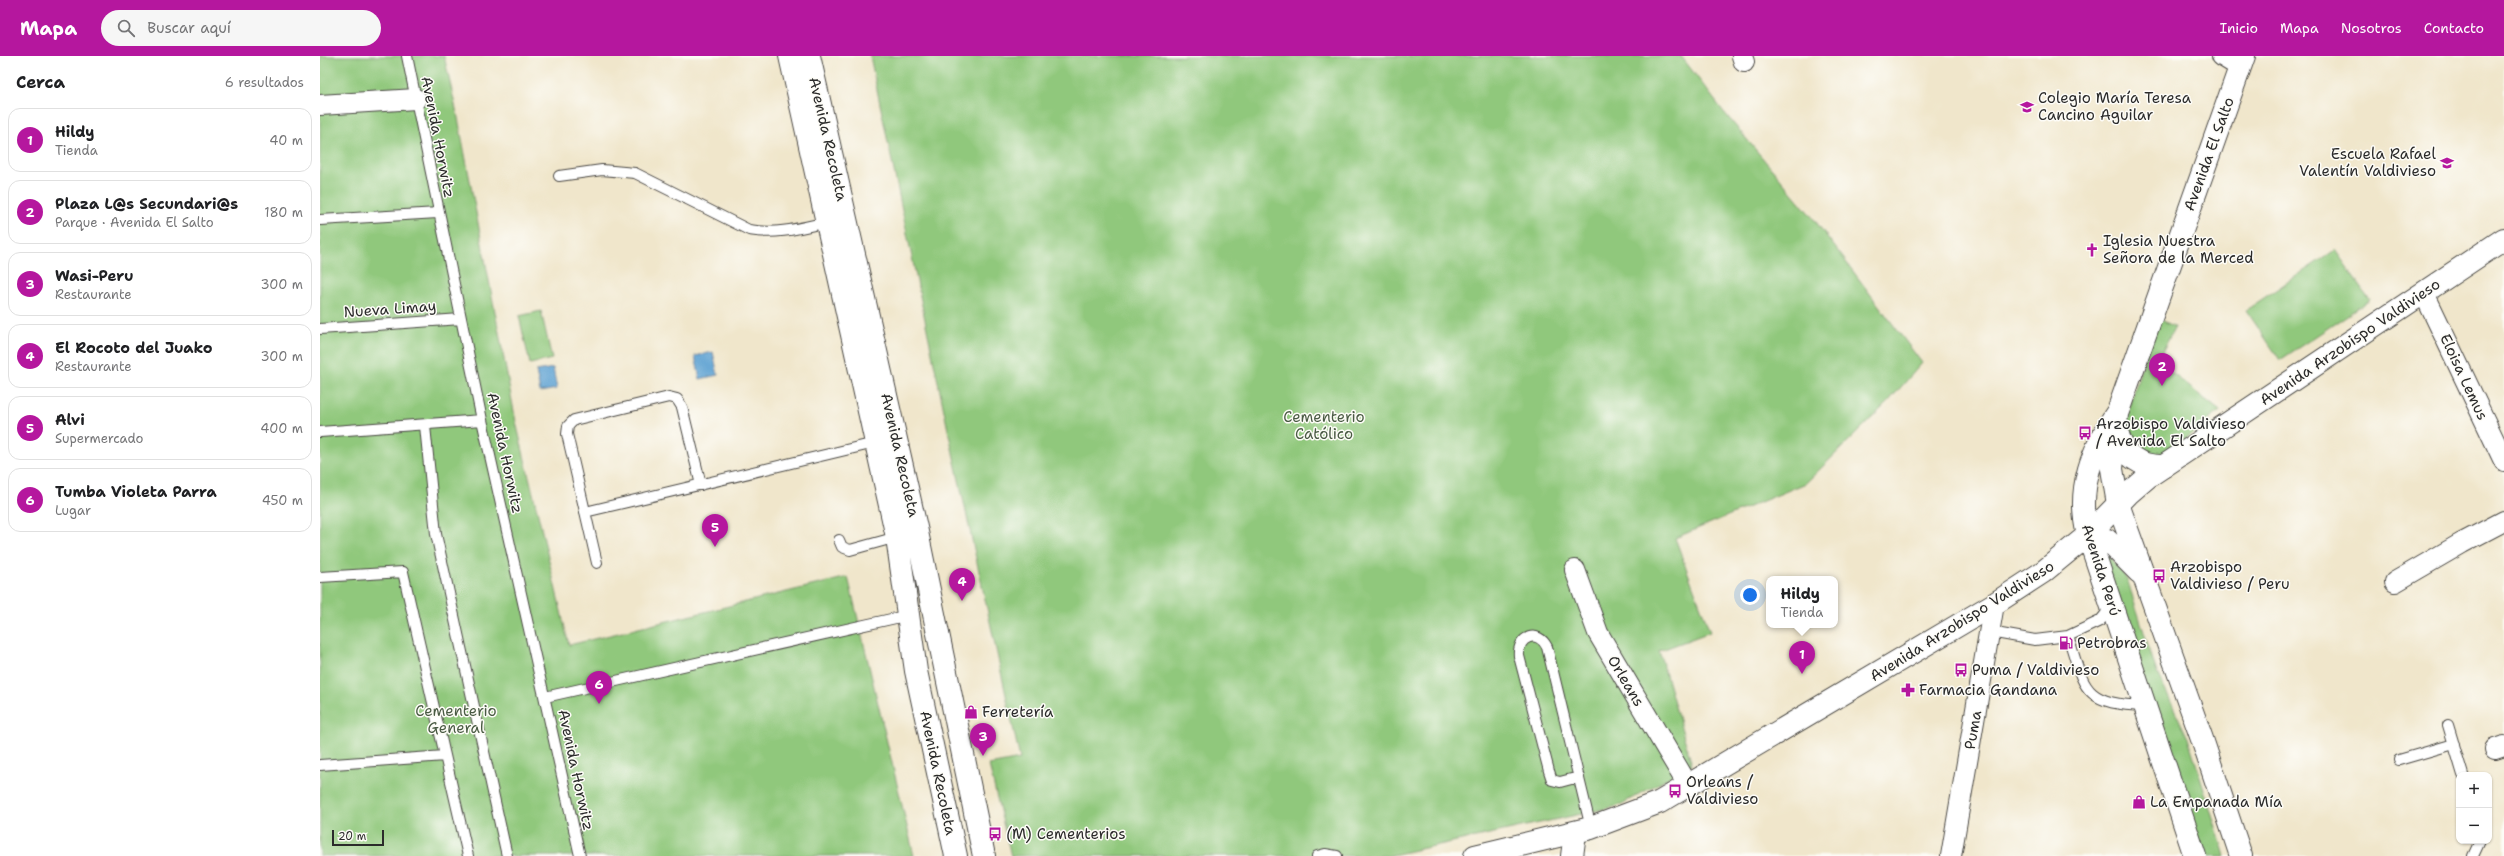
<!DOCTYPE html>
<html lang="es">
<meta charset="utf-8">
<style>
:root{--surface:#fff;--page:#f6f6f6;--text:#202124;--muted:#757577;--line:#e0e0e0;--accent:#b5179e}
body{margin:0;font-family:"Shantell Sans",sans-serif;background:var(--page);color:var(--text)}
.controls{position:absolute;right:12px;bottom:12px;display:grid;overflow:hidden;border-radius:8px;box-shadow:0 1px 3px #0004}
.controls button{width:36px;height:36px;display:grid;place-items:center;padding:0;border:0;border-bottom:1px solid var(--line);background:var(--surface);color:var(--text);font:20px sans-serif}
.scale{position:absolute;left:12px;bottom:10px;width:52px;box-sizing:border-box;padding-left:4px;border:2px solid #2b2b2b;border-top:0;font-size:11px;line-height:14px;white-space:nowrap;color:#2b2b2b;-webkit-text-stroke:3px #fdfcf7;paint-order:stroke}
.you{position:absolute;left:1430px;top:539px;width:14px;height:14px;margin:-10px;border:3px solid #fff;border-radius:50%;background:#1a73e8;box-shadow:0 0 0 6px #1a73e833}
.badge{display:grid;place-items:center;width:26px;height:26px;border-radius:50%;background:var(--accent);color:#fff;font-size:13px;font-weight:700}
.pin{position:absolute;translate:-50% -33px;filter:drop-shadow(0 1px 2px #0008)}
.pin::after{content:'';position:absolute;top:21px;width:14px;height:12px;background:inherit;clip-path:polygon(0 0,100% 0,50% 100%)}
.popup{position:absolute;left:1446px;top:520px;width:72px;height:52px;box-sizing:border-box;display:grid;place-content:center;border-radius:8px;background:var(--surface);filter:drop-shadow(0 1px 3px #0005);font-size:13px;white-space:nowrap;color:var(--muted)}
.popup b{font-size:15px;color:var(--text)}
.popup::after{content:'';position:absolute;left:50%;top:100%;margin-left:-8px;border:8px solid transparent;border-top-color:var(--surface)}
.list{margin:0;padding:0;list-style:none}
h2{display:flex;justify-content:space-between;align-items:center;height:52px;margin:0;padding:0 16px;font-size:17px}
h2 small{font-size:13px;font-weight:400;color:var(--muted)}
.list li{display:grid;grid-template-columns:26px 1fr auto;gap:12px;align-items:center;box-sizing:border-box;height:64px;margin:0 8px 8px;padding:0 8px;border:1px solid var(--line);border-radius:12px}
.list b{display:block;font-size:15px;white-space:nowrap}
.list p{margin:0;font-size:13px;white-space:nowrap;color:var(--muted)}
.list em{font-size:13px;font-style:normal;color:var(--muted)}
.icon{flex:none;width:22px;height:22px;fill:none;stroke:currentColor;stroke-width:2;stroke-linecap:round;stroke-linejoin:round}
.map{position:relative;flex:none;width:2184px;height:800px;overflow:hidden}
header{display:flex;align-items:center;gap:24px;box-sizing:border-box;height:56px;padding:0 20px;background:var(--accent);color:#fff}
header strong{font-size:19px}
nav{display:flex;gap:22px;margin-inline-start:auto;font-size:14px}
.search{width:280px;height:36px;background:var(--page);display:flex;align-items:center;gap:10px;box-sizing:border-box;padding:0 14px;border-radius:22px;color:var(--muted);font-size:15px}
main{display:flex}
aside{flex:1;background:var(--surface)}
.map>svg:first-child{display:block}
.green{fill:#90c87c;stroke:#5e7a54}
.water{fill:#5da1d2;stroke:#44667e}
.lines{fill:none;stroke-linecap:round;stroke-linejoin:round}
.service-casing{stroke:#494743;stroke-width:12}
.minor-casing{stroke:#494743;stroke-width:22}
.tertiary-casing{stroke:#494743;stroke-width:24}
.secondary-casing{stroke:#494743;stroke-width:24}
.primary-casing{stroke:#494743;stroke-width:24}
.service{stroke:#fff;stroke-width:10}
.minor{stroke:#fff;stroke-width:20}
.tertiary{stroke:#fff;stroke-width:22}
.secondary{stroke:#fff;stroke-width:22}
.primary{stroke:#fff;stroke-width:22}
.labels{text-anchor:middle;stroke-width:3;stroke-linejoin:round;paint-order:stroke}
.poi-label{font-size:15px;fill:#2b2b2b;stroke:#fdfcf7;text-anchor:start}
.street-label{font-size:15px;fill:#2b2b2b;stroke:#fdfcf7}
.park-label{font-size:15px;fill:#495a43;stroke:#fdfcf7}
</style>
<header>
<strong>Mapa</strong>
<div class="search"><svg class="icon" aria-label="search" viewBox="0 0 24 24"><circle cx="10" cy="10" r="6"/><path d="M15 15l6 6"/></svg>Buscar aquí</div>
<nav><a>Inicio</a><a>Mapa</a><a>Nosotros</a><a>Contacto</a></nav>
</header>
<main>
<aside>
<h2>Cerca<small>6 resultados</small></h2>
<ul class="list">
<li><span class="badge">1</span><div><b>Hildy</b><p>Tienda</p></div><em>40 m</em></li>
<li><span class="badge">2</span><div><b>Plaza L@s Secundari@s</b><p>Parque · Avenida El Salto</p></div><em>180 m</em></li>
<li><span class="badge">3</span><div><b>Wasi-Peru</b><p>Restaurante</p></div><em>300 m</em></li>
<li><span class="badge">4</span><div><b>El Rocoto del Juako</b><p>Restaurante</p></div><em>300 m</em></li>
<li><span class="badge">5</span><div><b>Alvi</b><p>Supermercado</p></div><em>400 m</em></li>
<li><span class="badge">6</span><div><b>Tumba Violeta Parra</b><p>Lugar</p></div><em>450 m</em></li>
</ul>
</aside>
<div class="map">
<svg width="2184" height="800" viewBox="0 0 2184 800">
<rect width="100%" height="100%" fill="#fdfcf7"/>
<filter id="ink" filterUnits="userSpaceOnUse"><feTurbulence type="fractalNoise" baseFrequency=".025" numOctaves="2"/><feDisplacementMap in="SourceGraphic" scale="8" xChannelSelector="R" yChannelSelector="G"/><feConvolveMatrix kernelMatrix="1 2 1 2 8 2 1 2 1" color-interpolation-filters="sRGB"/></filter>
<filter id="wash" filterUnits="userSpaceOnUse"><feTurbulence type="fractalNoise" baseFrequency=".012" numOctaves="4" result="noise"/><feDisplacementMap in="SourceGraphic" scale="16" xChannelSelector="R" yChannelSelector="G"/><feGaussianBlur stdDeviation="0.9" result="paint"/><feColorMatrix in="noise" values="0 0 0 0 0 0 0 0 0 0 0 0 0 0 0 0 0 1.4 0 .05"/><feComposite in="paint" operator="in"/></filter>
<g filter="url(#wash)">
<rect width="100%" height="100%" fill="#f0e6cb"/>
<path class="green" d="M0,0H124L138,62L196,366L249,589L528,521L594,800H0Z
M550,0H1361L1403,55L1493,162L1602,307L1567,347L1486,427L1355,482L1390,576L1339,595L1372,709L1298,750L1068,800H691L669,709L700,703L628,374Z
M2015,194L2050,244L1960,304L1926,254Z
M221,255L232,303L210,308L199,260Z
M1836,261L1855,271L1842,296L1848,302L1843,310L1900,355L1844,401L1821,398L1802,378Z
M1778,494L1788,499L1807,523L1837,617L1868,682L1905,800H1879Z"/>
<path class="water" d="M393,296L398,319L380,323L375,300Z
M233,312L237,333L220,336L216,315Z"/>
</g>
<g filter="url(#ink)">
<g class="lines">
<g class="service-casing">
<path id="service" d="M87,0L162,364L260,800
M239,120L282,114L315,117L429,174C457,179 480,172 507,166
M0,164L118,157
M0,273L141,263
M105,370L116,478L187,800
M0,376L162,364
M265,456L555,387
M519,484L522,491L530,494L577,481
M277,507L247,378L248,370L254,364L349,341L357,343L362,351L381,429
M0,521L83,516L148,800
M1670,576L1715,584L1748,580L1780,565L1792,550
M1748,580C1765,633 1762,648 1825,650
M225,641L589,559
M2128,669L2143,719
M2079,704L2134,688
M0,709L125,700
M1259,721L1240,726L1232,724L1229,715L1199,600C1197,580 1218,573 1227,591L1271,772
M997,800L1005,798L1017,800
M2153,800L2160,785"/>
</g>
<g class="minor-casing">
<path id="minor" d="M1422,0L1424,6
M1902,0L1920,11
M0,49L96,43
M2104,237L2184,405
M1255,514L1278,577L1369,731
M2075,526L2142,487L2184,465
M2175,693L2184,690
M1631,800L1674,548"/>
</g>
<g class="tertiary-casing">
<path id="tertiary" d="M1768,479L1808,438L1829,420L2184,183
M1252,800L1255,777"/>
</g>
<g class="secondary-casing">
<path id="secondary" d="M1797,358L1792,413L1798,448L1882,683L1921,800
M1797,375C1803,400 1819,411 1844,410
M1768,479L1787,484L1819,516
M1155,800L1271,772L1340,746L1674,548L1723,516L1768,479
M1875,800L1768,479C1756,433 1772,393 1798,355L1924,0"/>
</g>
<g class="primary-casing">
<path id="primary" d="M470,0L577,481L596,615L636,800
M489,0L597,476L664,800"/>
</g>
<use href="#service" class="service"/>
<use href="#minor" class="minor"/>
<use href="#tertiary" class="tertiary"/>
<use href="#secondary" class="secondary"/>
<use href="#primary" class="primary"/>
</g>
</g>
<defs>
<g id="school-bare" transform="scale(1.08)"><path d="M0-5L7-2L0 1L-7-2ZM-4 1L0 2.5L4 1V4Q0 6-4 4Z" fill="#b5179e" stroke="#fdfcf7" stroke-width="2.5" paint-order="stroke"/></g>
<g id="church-bare" transform="scale(1.08)"><path d="M-1.2-6h2.4v3.5h3.3v2.4h-3.3V6h-2.4V-.1h-3.3v-2.4h3.3Z" fill="#b5179e" stroke="#fdfcf7" stroke-width="2.5" paint-order="stroke"/></g>
<g id="bus-bare" transform="scale(1.08)"><path d="M-5-6H5V4H4V6H2V4H-2V6H-4V4H-5ZM-3.5-4V0h7V-4ZM-3.5 1.2v1.5H-2V1.2ZM2 1.2v1.5H3.5V1.2Z" fill="#b5179e" stroke="#fdfcf7" stroke-width="2.5" paint-order="stroke"/></g>
<g id="fuel-bare" transform="scale(1.08)"><path d="M-5.5-6h7V0h2V4h1.3V-2.5L3-4.5l.8-.8L6-3V5H2.5V1h-1V6h-7ZM-4.2-4.7v3.2H.2V-4.7Z" fill="#b5179e" stroke="#fdfcf7" stroke-width="2.5" paint-order="stroke"/></g>
<g id="pharmacy-bare" transform="scale(1.08)"><path d="M-2-6h4v4h4v4h-4v4h-4v-4h-4v-4h4Z" fill="#b5179e" stroke="#fdfcf7" stroke-width="2.5" paint-order="stroke"/></g>
<g id="shop-bare" transform="scale(1.08)"><path d="M-5-2.5h2.3a2.7 3.5 0 0 1 5.4 0H5L5.5 6h-11ZM-1.5-2.5h3a1.5 2.3 0 0 0-3 0Z" fill="#b5179e" stroke="#fdfcf7" stroke-width="2.5" paint-order="stroke"/></g>
</defs>
<g fill-rule="evenodd">
<use href="#school-bare" x="1707" y="51"/>
<use href="#school-bare" x="2127" y="107"/>
<use href="#church-bare" x="1772" y="194"/>
<use href="#bus-bare" x="1765" y="377"/>
<use href="#bus-bare" x="1839" y="520"/>
<use href="#fuel-bare" x="1746" y="587"/>
<use href="#bus-bare" x="1641" y="614"/>
<use href="#pharmacy-bare" x="1588" y="634"/>
<use href="#shop-bare" x="651" y="656"/>
<use href="#bus-bare" x="1355" y="735"/>
<use href="#shop-bare" x="1819" y="746"/>
<use href="#bus-bare" x="675" y="778"/>
</g>
<g class="labels">
<g class="poi-label">
<text x="1718" y="47">Colegio María Teresa<tspan x="1718" dy="17">Cancino Aguilar</tspan></text>
<text x="2116" y="103" text-anchor="end">Escuela Rafael<tspan x="2116" dy="17">Valentín Valdivieso</tspan></text>
<text x="1783" y="190">Iglesia Nuestra<tspan x="1783" dy="17">Señora de la Merced</tspan></text>
<text x="1776" y="373">Arzobispo Valdivieso<tspan x="1776" dy="17">/ Avenida El Salto</tspan></text>
<text x="1850" y="516">Arzobispo<tspan x="1850" dy="17">Valdivieso / Peru</tspan></text>
<text x="1757" y="592">Petrobras</text>
<text x="1652" y="619">Puma / Valdivieso</text>
<text x="1599" y="639">Farmacia Gandana</text>
<text x="662" y="661">Ferretería</text>
<text x="1366" y="731">Orleans /<tspan x="1366" dy="17">Valdivieso</tspan></text>
<text x="1830" y="751">La Empanada Mía</text>
<text x="686" y="783">(M) Cementerios</text>
</g>
<g class="street-label">
<text transform="translate(118 81) rotate(79)" y="5">Avenida Horwitz</text>
<text transform="translate(508 83) rotate(77)" y="5">Avenida Recoleta</text>
<text transform="translate(1889 98) rotate(-70)" y="5">Avenida El Salto</text>
<text transform="translate(70 253) rotate(-4)" y="5">Nueva Limay</text>
<text transform="translate(2030 286) rotate(-34)" y="5">Avenida Arzobispo Valdivieso</text>
<text transform="translate(2144 321) rotate(65)" y="5">Eloisa Lemus</text>
<text transform="translate(185 397) rotate(78)" y="5">Avenida Horwitz</text>
<text transform="translate(580 399) rotate(77)" y="5">Avenida Recoleta</text>
<text transform="translate(1781 514) rotate(72)" y="5">Avenida Perú</text>
<text transform="translate(1642 565) rotate(-32)" y="5">Avenida Arzobispo Valdivieso</text>
<text transform="translate(1306 625) rotate(59)" y="5">Orleans</text>
<text transform="translate(1653 674) rotate(-80)" y="5">Puma</text>
<text transform="translate(256 714) rotate(78)" y="5">Avenida Horwitz</text>
<text transform="translate(618 717) rotate(78)" y="5">Avenida Recoleta</text>
</g>
<g class="park-label">
<text x="1004" y="366">Cementerio<tspan x="1004" dy="17">Católico</tspan></text>
<text x="136" y="660">Cementerio<tspan x="136" dy="17">General</tspan></text>
</g>
</g>
</svg>
<div class="controls">
<button>+</button>
<button>−</button>
</div>
<div class="scale">20 m</div>
<div class="you"></div>
<div class="pin badge" style="left:1482px;top:618px">1</div>
<div class="popup"><b>Hildy</b>Tienda</div>
<div class="pin badge" style="left:1842px;top:330px">2</div>
<div class="pin badge" style="left:663px;top:700px">3</div>
<div class="pin badge" style="left:642px;top:545px">4</div>
<div class="pin badge" style="left:395px;top:491px">5</div>
<div class="pin badge" style="left:279px;top:648px">6</div>
</div>
</main>
